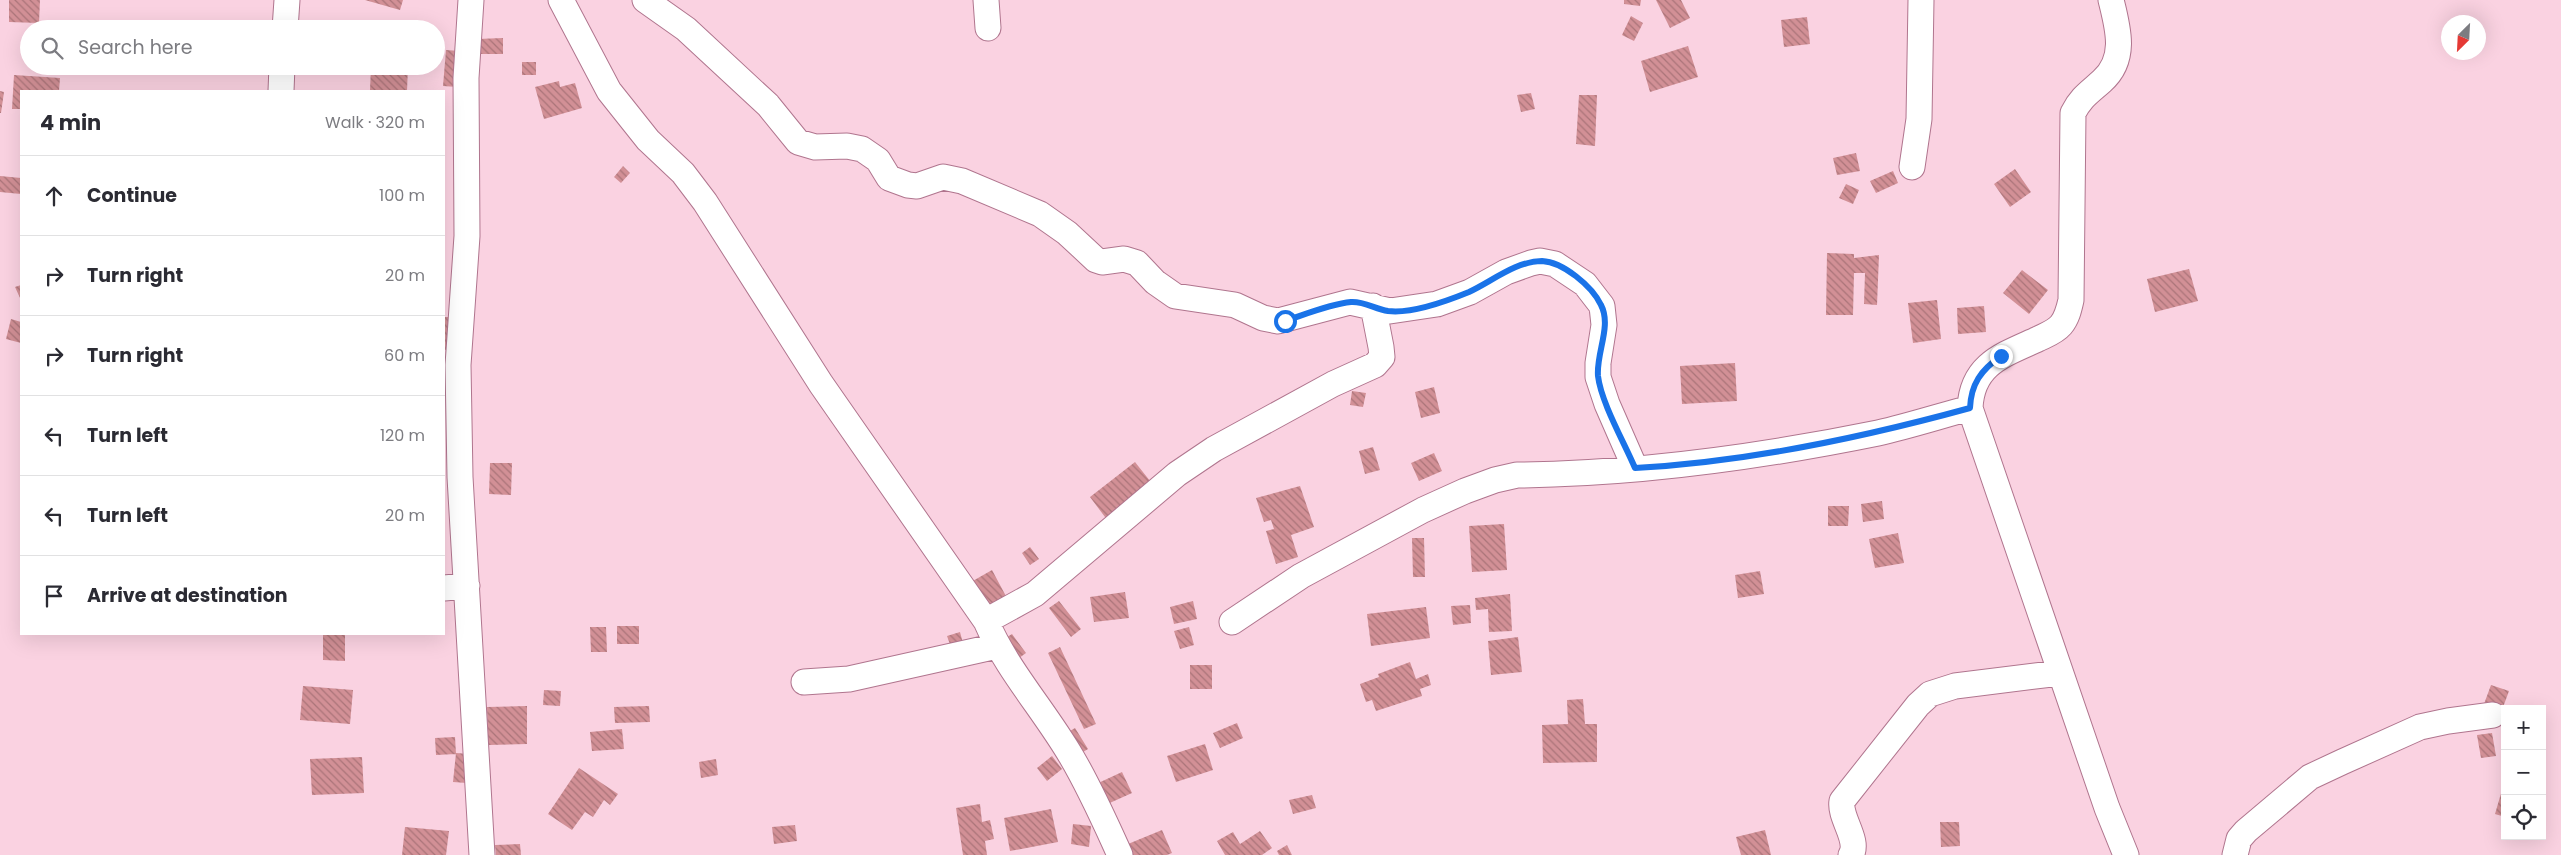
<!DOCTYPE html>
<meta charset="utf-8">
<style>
:root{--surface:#fff;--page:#f7f7f7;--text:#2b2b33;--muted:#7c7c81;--line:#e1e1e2}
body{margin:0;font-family:Poppins,sans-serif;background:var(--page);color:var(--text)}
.controls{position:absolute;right:15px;bottom:15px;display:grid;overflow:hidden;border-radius:0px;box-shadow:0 5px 20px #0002}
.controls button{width:45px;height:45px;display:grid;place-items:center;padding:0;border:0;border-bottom:1px solid var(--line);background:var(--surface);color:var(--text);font:25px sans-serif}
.compass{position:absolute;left:2441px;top:15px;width:45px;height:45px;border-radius:50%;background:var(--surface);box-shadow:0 5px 20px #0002;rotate:204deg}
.stop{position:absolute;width:15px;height:15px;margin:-11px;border:4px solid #1a73e8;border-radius:50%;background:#fff}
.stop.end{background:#1a73e8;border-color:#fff;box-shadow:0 1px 5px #0008}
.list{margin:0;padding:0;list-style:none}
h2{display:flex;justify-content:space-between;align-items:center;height:65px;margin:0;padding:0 20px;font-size:21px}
h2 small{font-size:16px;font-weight:400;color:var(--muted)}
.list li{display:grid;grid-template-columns:32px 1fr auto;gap:15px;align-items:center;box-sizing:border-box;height:80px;padding:0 20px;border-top:1px solid var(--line)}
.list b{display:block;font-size:19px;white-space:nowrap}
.list em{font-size:16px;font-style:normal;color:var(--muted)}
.icon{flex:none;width:28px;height:28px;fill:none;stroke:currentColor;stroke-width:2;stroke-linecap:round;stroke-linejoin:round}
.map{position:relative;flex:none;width:2561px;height:855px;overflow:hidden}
.search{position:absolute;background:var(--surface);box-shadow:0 5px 20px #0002;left:20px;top:20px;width:425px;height:55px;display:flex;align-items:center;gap:12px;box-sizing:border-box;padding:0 18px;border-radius:28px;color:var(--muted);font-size:19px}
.panel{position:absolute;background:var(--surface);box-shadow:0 5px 20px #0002;left:20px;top:90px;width:425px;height:545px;border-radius:0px}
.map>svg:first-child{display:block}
.building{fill:url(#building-back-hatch)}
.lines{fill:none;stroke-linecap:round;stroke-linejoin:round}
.minor-casing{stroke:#b0758e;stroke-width:27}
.minor{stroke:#fff;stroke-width:25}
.route{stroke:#1a73e8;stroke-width:6}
</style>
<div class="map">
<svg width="2561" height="855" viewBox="0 0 2561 855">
<defs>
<pattern id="building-back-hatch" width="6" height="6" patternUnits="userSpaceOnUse" patternTransform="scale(1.25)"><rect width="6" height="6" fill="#d29096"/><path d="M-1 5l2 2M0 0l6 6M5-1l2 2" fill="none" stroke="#aa7479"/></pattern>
</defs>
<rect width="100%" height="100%" fill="#fad2e1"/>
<path class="building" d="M9,0H40L39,23L9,22Z
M365,0H403L400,10Z
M1624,0H1641L1640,6L1624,4Z
M1656,0H1681L1690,18L1670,28Z
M1631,16L1643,23L1634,41L1622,35Z
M1807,17L1810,44L1784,47L1781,20Z
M409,20L423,21L422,29H408Z
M503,38V54H477V39Z
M1688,46L1698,77L1650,92L1641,61Z
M446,50L460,51L457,87L443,86Z
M522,62H536V75H522Z
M371,66H408L407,91L370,90Z
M14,75L60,78L59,91H21V109H12Z
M559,81L560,87L575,83L582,108L544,119L535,87Z
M0,91L4,92L1,113H0Z
M1531,93L1535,109L1521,112L1517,95Z
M1579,95H1597L1595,146L1576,144Z
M1856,153L1860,171L1837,175L1833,158Z
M623,166L630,173L621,183L614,177Z
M2015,169L2031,192L2010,207L1994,184Z
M1893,171L1898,183L1876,193L1870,181Z
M0,176L21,178V194L0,192Z
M1846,184L1859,190L1853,204L1839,198Z
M1827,253L1854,254V258L1879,255L1877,305L1864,304L1865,273H1854L1853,315H1826Z
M2189,269L2198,301L2155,312L2147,279Z
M2022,270L2048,290L2029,314L2003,293Z
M21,285V300L15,287Z
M1937,300L1941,339L1913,343L1908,303Z
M1984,306L1986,332L1958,334L1957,308Z
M444,317H449L448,350H444Z
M11,319L21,322V343L6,339Z
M1735,363L1737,401L1682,404L1680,366Z
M1434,387L1440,413L1421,418L1415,392Z
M1352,391L1366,393L1363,407L1350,405Z
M1373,447L1380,470L1365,474L1359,451Z
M1434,453L1442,471L1419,481L1411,463Z
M1135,462L1154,486L1108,521L1090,497Z
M490,463H512L511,495L489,494Z
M1300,486L1314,527L1291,535L1298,557L1276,564L1266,531L1274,529L1271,520L1264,522L1256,498Z
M1882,501L1884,519L1863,522L1861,504Z
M1828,506H1849L1848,526H1828Z
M1504,524L1507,570L1472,572L1469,526Z
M1898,533L1904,563L1875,568L1869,539Z
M1412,538H1424L1425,577H1413Z
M1030,547L1039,559L1030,565L1022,553Z
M992,570L1008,600L987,612L971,582Z
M1760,571L1764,594L1738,598L1735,575Z
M1125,592L1129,618L1094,622L1090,597Z
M1510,594L1512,631L1489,632L1488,609L1476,610L1475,598Z
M1059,601L1081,629L1071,637L1049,608Z
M1193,601L1197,619L1174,624L1170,607Z
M1470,605L1471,623L1453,625L1451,606Z
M1426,607L1430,638L1371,646L1367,614Z
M617,626H639V644H617Z
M590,627H606L607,652H591Z
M1189,627L1194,645L1180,649L1174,631Z
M960,632L964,647L952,650L947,636Z
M323,634H345V661L323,660Z
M1012,634L1026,653L1015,661L1001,641Z
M1518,637L1522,672L1491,675L1488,641Z
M1060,647L1096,724L1084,729L1048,653Z
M1410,662L1416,679L1428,674L1431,685L1420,689L1422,696L1376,711L1372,700L1366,702L1360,684L1379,677L1378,674Z
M1190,665H1212V689H1190Z
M2491,685L2509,691L2502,710L2484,704Z
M303,686L353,690L350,724L300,720Z
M544,690L561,691L560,706L543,705Z
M1583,699L1585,724H1597V762L1543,763L1542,725L1568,724L1567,700Z
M527,706V744L488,745L487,707Z
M649,706L650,722L615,723L614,707Z
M1237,723L1243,738L1220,748L1213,733Z
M1075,728L1088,749L1078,755L1065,734Z
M622,729L624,749L592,751L590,732Z
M2492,733L2496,756L2481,758L2477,735Z
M455,737L456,754L436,755L435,738Z
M1205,744L1213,770L1176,782L1167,756Z
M456,753L470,754L467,783L453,782Z
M1052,756L1062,769L1047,781L1037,768Z
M362,757L364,793L312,795L310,759Z
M716,759L718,775L701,778L699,762Z
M579,768L618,794L610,805L604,800L593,817L585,812L572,830L548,814Z
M1122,772L1132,793L1103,806L1094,785Z
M2502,790H2505V817L2495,814Z
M1312,795L1316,808L1293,814L1289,800Z
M980,804L982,822L990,820L994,839L985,841L987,855H963L956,808Z
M1051,809L1058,842L1010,851L1004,818Z
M1940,822H1959L1960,846L1941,847Z
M1073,824L1091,826L1089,847L1071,844Z
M795,825L797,841L774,844L772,827Z
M405,827L449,831L446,855H402Z
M1162,830L1172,853L1167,855H1133L1128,844Z
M1765,830L1771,855H1741L1736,837Z
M1260,831L1272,848L1262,855H1225L1217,841L1233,832L1240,844Z
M520,844L521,855H496L495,845Z
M1287,845L1292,855H1279L1277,851Z"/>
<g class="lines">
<g class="minor-casing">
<path id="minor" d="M471,0L466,78L467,236L458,365L460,477L482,855
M561,0L609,91L648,140L683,173L705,202L821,384L986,621C1007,670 1044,710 1071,756C1090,788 1105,822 1120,855
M645,0L686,29L768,105L798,142L815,147L847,146L862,149L878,160L889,178L908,185L917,186L943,177L962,181L1040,214L1067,233L1096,260L1102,262L1124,259L1137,263L1155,282L1175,296L1235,305L1263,318L1278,321L1350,302L1390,311L1437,304L1470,292L1506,272L1531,263L1540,261L1555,264L1585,284L1602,306L1604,325L1598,363V377L1607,404L1635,468
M986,0L988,28
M2111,0C2118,28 2127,59 2102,81C2090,92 2081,97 2073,113L2071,300C2069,309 2067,318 2061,325C2055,332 2046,335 2038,339C2003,355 1972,364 1970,408L2107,808L2126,855
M285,29L287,0
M281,91L282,66
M1912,167L1919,119L1921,0
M444,588L467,586
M986,621L1035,594L1177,474L1214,449L1333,384L1375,365L1382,357L1381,347L1373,306
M1232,622L1301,576L1423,510L1465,491L1495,480L1517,475C1638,474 1760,457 1878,433C1909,426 1940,416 1970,408
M804,682L849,679L997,646
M1851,855C1860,840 1839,818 1842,801L1918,705L1930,694L1955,686L2060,673
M2235,855L2239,839L2246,831L2310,777L2342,762L2420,727L2448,721L2493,715"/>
</g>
<use href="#minor" class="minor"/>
</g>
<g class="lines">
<path class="route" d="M1285,321C1306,314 1330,304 1351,302C1364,301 1375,309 1388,311C1411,314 1447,301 1469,292C1491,282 1516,261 1542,261C1563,262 1592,286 1601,305C1612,326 1596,353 1598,376C1601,402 1624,442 1635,468C1748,462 1861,438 1970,408C1971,384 1981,370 2001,356"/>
</g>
</svg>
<div class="controls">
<button>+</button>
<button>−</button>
<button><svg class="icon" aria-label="locate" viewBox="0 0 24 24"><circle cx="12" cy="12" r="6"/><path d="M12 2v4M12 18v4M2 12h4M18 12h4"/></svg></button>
</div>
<svg class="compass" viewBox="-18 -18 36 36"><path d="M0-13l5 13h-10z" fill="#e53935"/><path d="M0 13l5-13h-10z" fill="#7c7c81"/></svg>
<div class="stop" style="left:1285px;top:321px"></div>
<div class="stop end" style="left:2001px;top:356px"></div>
<div class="search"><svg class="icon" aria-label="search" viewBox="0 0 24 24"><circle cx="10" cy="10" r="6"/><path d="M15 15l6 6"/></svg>Search here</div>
<section class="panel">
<h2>4 min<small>Walk · 320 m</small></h2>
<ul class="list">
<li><svg class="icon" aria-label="ahead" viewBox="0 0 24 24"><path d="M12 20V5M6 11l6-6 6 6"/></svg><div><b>Continue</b></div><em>100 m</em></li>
<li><svg class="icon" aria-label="right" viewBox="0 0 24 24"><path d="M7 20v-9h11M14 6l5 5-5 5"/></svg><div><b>Turn right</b></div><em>20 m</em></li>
<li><svg class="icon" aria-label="right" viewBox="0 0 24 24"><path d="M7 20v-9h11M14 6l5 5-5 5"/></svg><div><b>Turn right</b></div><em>60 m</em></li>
<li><svg class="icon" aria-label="left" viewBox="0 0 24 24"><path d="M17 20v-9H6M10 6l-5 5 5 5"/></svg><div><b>Turn left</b></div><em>120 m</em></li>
<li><svg class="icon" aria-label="left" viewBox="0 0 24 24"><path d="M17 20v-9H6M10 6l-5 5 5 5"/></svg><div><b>Turn left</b></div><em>20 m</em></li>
<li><svg class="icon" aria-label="arrive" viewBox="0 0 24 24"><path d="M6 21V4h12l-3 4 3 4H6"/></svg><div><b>Arrive at destination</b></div></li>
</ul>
</section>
</div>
